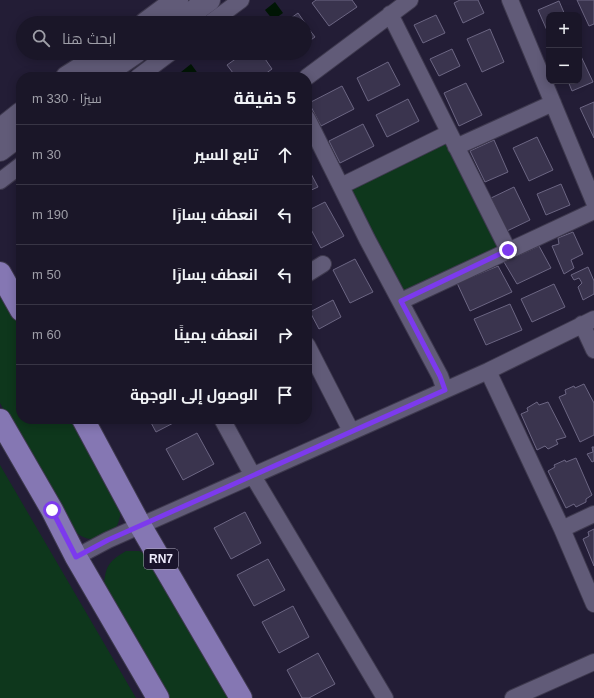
<!DOCTYPE html>
<html lang="ar">
<meta charset="utf-8">
<style>
:root{--surface:#1a1628;--page:#272334;--text:#f1f3f6;--muted:#9f9fa8;--line:#383545}
body{margin:0;font-family:Helvetica,Cairo,sans-serif;background:var(--page);color:var(--text);direction:rtl}
.controls{position:absolute;right:12px;top:12px;display:grid;overflow:hidden;border-radius:8px;box-shadow:0 2px 10px #0003}
.controls button{width:36px;height:36px;display:grid;place-items:center;padding:0;border:0;border-bottom:1px solid var(--line);background:var(--surface);color:var(--text);font:20px sans-serif}
.stop{position:absolute;width:12px;height:12px;margin:-9px;border:3px solid #7c3aed;border-radius:50%;background:#fff}
.stop.end{background:#7c3aed;border-color:#fff;box-shadow:0 1px 4px #0008}
.list{margin:0;padding:0;list-style:none}
h2{display:flex;justify-content:space-between;align-items:center;height:52px;margin:0;padding:0 16px;font-size:17px}
h2 small{font-size:13px;font-weight:400;color:var(--muted)}
.list li{display:grid;grid-template-columns:26px 1fr auto;gap:12px;align-items:center;box-sizing:border-box;height:60px;padding:0 16px;border-top:1px solid var(--line)}
.list b{display:block;font-size:15px;white-space:nowrap}
.list em{font-size:13px;font-style:normal;color:var(--muted)}
.icon{flex:none;width:22px;height:22px;fill:none;stroke:currentColor;stroke-width:2;stroke-linecap:round;stroke-linejoin:round}
.map{position:relative;flex:none;width:594px;height:698px;overflow:hidden;direction:ltr}
.search{position:absolute;background:var(--surface);box-shadow:0 2px 10px #0003;left:16px;top:16px;width:296px;height:44px;display:flex;align-items:center;gap:10px;box-sizing:border-box;padding:0 14px;border-radius:22px;color:var(--muted);font-size:15px}
.panel{position:absolute;background:var(--surface);box-shadow:0 2px 10px #0003;left:16px;top:72px;width:296px;height:352px;border-radius:16px;direction:rtl}
.map>svg:first-child{display:block}
.green{fill:#0e371c}
.water{fill:#001605}
.building{fill:#3a344e;stroke:#6c6683}
.lines{fill:none;stroke-linecap:round;stroke-linejoin:round}
.minor-casing{stroke:#3e394e;stroke-width:18}
.secondary-casing{stroke:#3e394e;stroke-width:24}
.primary-casing{stroke:#3e394e;stroke-width:24}
.minor{stroke:#615b78;stroke-width:16}
.secondary{stroke:#615b78;stroke-width:22}
.primary{stroke:#8577b3;stroke-width:22}
.route{stroke:#7c3aed;stroke-width:5}
.labels{text-anchor:middle;stroke-width:3.5;stroke-linejoin:round;paint-order:stroke}
.shield{fill:#1a142c;stroke:#aeaabd;stroke-width:1}
.shield-label{font-size:12px;font-weight:bold;fill:#edeafb}
</style>
<div class="map">
<svg width="594" height="698" viewBox="0 0 594 698">
<rect width="100%" height="100%" fill="#231d36"/>
<path class="green" d="M445,140L499,247L402,296L348,189Z
M0,287L21,325V419H73L121,504C121,524 114,542 91,539C85,539 78,534 73,531L0,403Z
M0,465L136,698H0Z
M126,551H139L152,557L232,698H168L104,588C105,566 108,562 126,551Z"/>
<path class="water" d="M275,2L283,13L273,20L265,10Z
M191,64L199,75L197,77H185L181,72Z"/>
<path class="building" d="M316,0H352L357,7L329,26L312,3Z
M460,0H478L484,13L463,23L454,3Z
M577,0H594V24L589,26Z
M559,1L565,15H549V35L538,10Z
M298,13L305,23H284Z
M436,15L445,33L423,43L414,25Z
M305,24L315,37L305,44Z
M490,29L504,62L482,72L467,39Z
M452,49L460,66L439,76L430,59Z
M579,52L593,82L572,91L568,81H579Z
M244,53H261L272,69L261,77H236L227,65Z
M388,62L400,85L368,101L357,78Z
M466,83L482,115L459,126L444,93Z
M342,86L354,109L321,126L309,103Z
M408,99L419,121L387,137L376,115Z
M594,102V138L580,108Z
M363,124L374,146L340,163L329,141Z
M537,137L553,170L529,181L513,148Z
M494,140L508,172L485,182L470,151Z
M307,166L318,187L307,192Z
M561,184L570,205L546,215L537,194Z
M514,187L530,220L507,231L491,198Z
M325,202L344,236L321,248L307,222V211Z
M573,232L583,254L571,260L574,268L564,274L552,246L559,244L558,238Z
M539,246L551,268L517,284L504,262Z
M355,259L373,292L350,303L333,270Z
M498,266L512,292L470,311L457,283Z
M588,267L594,281V294L583,300L578,287L582,283L579,278L574,280L571,275Z
M554,284L565,307L532,322L521,299Z
M333,300L341,317L319,329L310,312Z
M510,304L522,330L486,345L474,319Z
M584,384L594,403V435L580,442L559,397L566,394L565,390L574,386L575,388Z
M537,402L539,405L548,402L566,437L556,440L558,444L548,449L545,446L537,450L521,414L528,411L527,408Z
M149,419H181L156,432Z
M197,433L214,464L183,480L166,449Z
M592,447H594V461L592,462L587,454L593,452Z
M576,458L592,495L586,499V502L576,507L574,504L566,508L548,471L555,467L554,465L565,460L566,462Z
M245,512L261,543L231,559L214,528Z
M594,529V566L583,539L589,536L588,532Z
M268,559L285,590L254,606L237,575Z
M293,606L309,637L279,653L262,622Z
M318,653L335,684L309,698H302L287,670Z"/>
<g class="lines">
<g class="minor-casing">
<path id="minor" d="M510,0L594,202
M390,14L508,250
M210,23L241,0
M138,77L170,53
M307,77L410,0
M307,118L367,239L440,376L445,390
M456,147L553,103
M0,181L21,165
M341,186L449,133
M307,274L323,264
M401,301L594,211
M582,324L594,350
M307,345L351,431
M488,371L562,529L594,604
M222,419L253,476L385,698
M562,529L594,514
M76,557L108,540L488,371L594,319
M513,698L594,662"/>
</g>
<g class="secondary-casing">
<path id="secondary" d="M146,23L177,0
M177,23L209,0
M67,77L105,53
M100,77L135,53
M0,130L21,113
M0,150L21,134"/>
</g>
<g class="primary-casing">
<path id="primary" d="M0,273L21,310
M83,419L140,525L241,698
M0,420L52,510L76,557L158,698"/>
</g>
<use href="#minor" class="minor"/>
<use href="#secondary" class="secondary"/>
<use href="#primary" class="primary"/>
</g>
<g class="lines">
<path class="route" d="M52,510L76,557L108,540L445,390L440,376L401,301L508,250"/>
</g>
<g class="labels">
<rect class="shield" x="144" y="549" width="34" height="20" rx="3"/>
<g class="shield-label">
<text x="161" y="563">RN7</text>
</g>
</g>
</svg>
<div class="controls">
<button>+</button>
<button>−</button>
</div>
<div class="stop" style="left:52px;top:510px"></div>
<div class="stop end" style="left:508px;top:250px"></div>
<div class="search"><svg class="icon" aria-label="search" viewBox="0 0 24 24"><circle cx="10" cy="10" r="6"/><path d="M15 15l6 6"/></svg>ابحث هنا</div>
<section class="panel">
<h2>5 دقيقة<small>سيرًا · 330 m</small></h2>
<ul class="list">
<li><svg class="icon" aria-label="ahead" viewBox="0 0 24 24"><path d="M12 20V5M6 11l6-6 6 6"/></svg><div><b>تابع السير</b></div><em>30 m</em></li>
<li><svg class="icon" aria-label="left" viewBox="0 0 24 24"><path d="M17 20v-9H6M10 6l-5 5 5 5"/></svg><div><b>انعطف يسارًا</b></div><em>190 m</em></li>
<li><svg class="icon" aria-label="left" viewBox="0 0 24 24"><path d="M17 20v-9H6M10 6l-5 5 5 5"/></svg><div><b>انعطف يسارًا</b></div><em>50 m</em></li>
<li><svg class="icon" aria-label="right" viewBox="0 0 24 24"><path d="M7 20v-9h11M14 6l5 5-5 5"/></svg><div><b>انعطف يمينًا</b></div><em>60 m</em></li>
<li><svg class="icon" aria-label="arrive" viewBox="0 0 24 24"><path d="M6 21V4h12l-3 4 3 4H6"/></svg><div><b>الوصول إلى الوجهة</b></div></li>
</ul>
</section>
</div>
